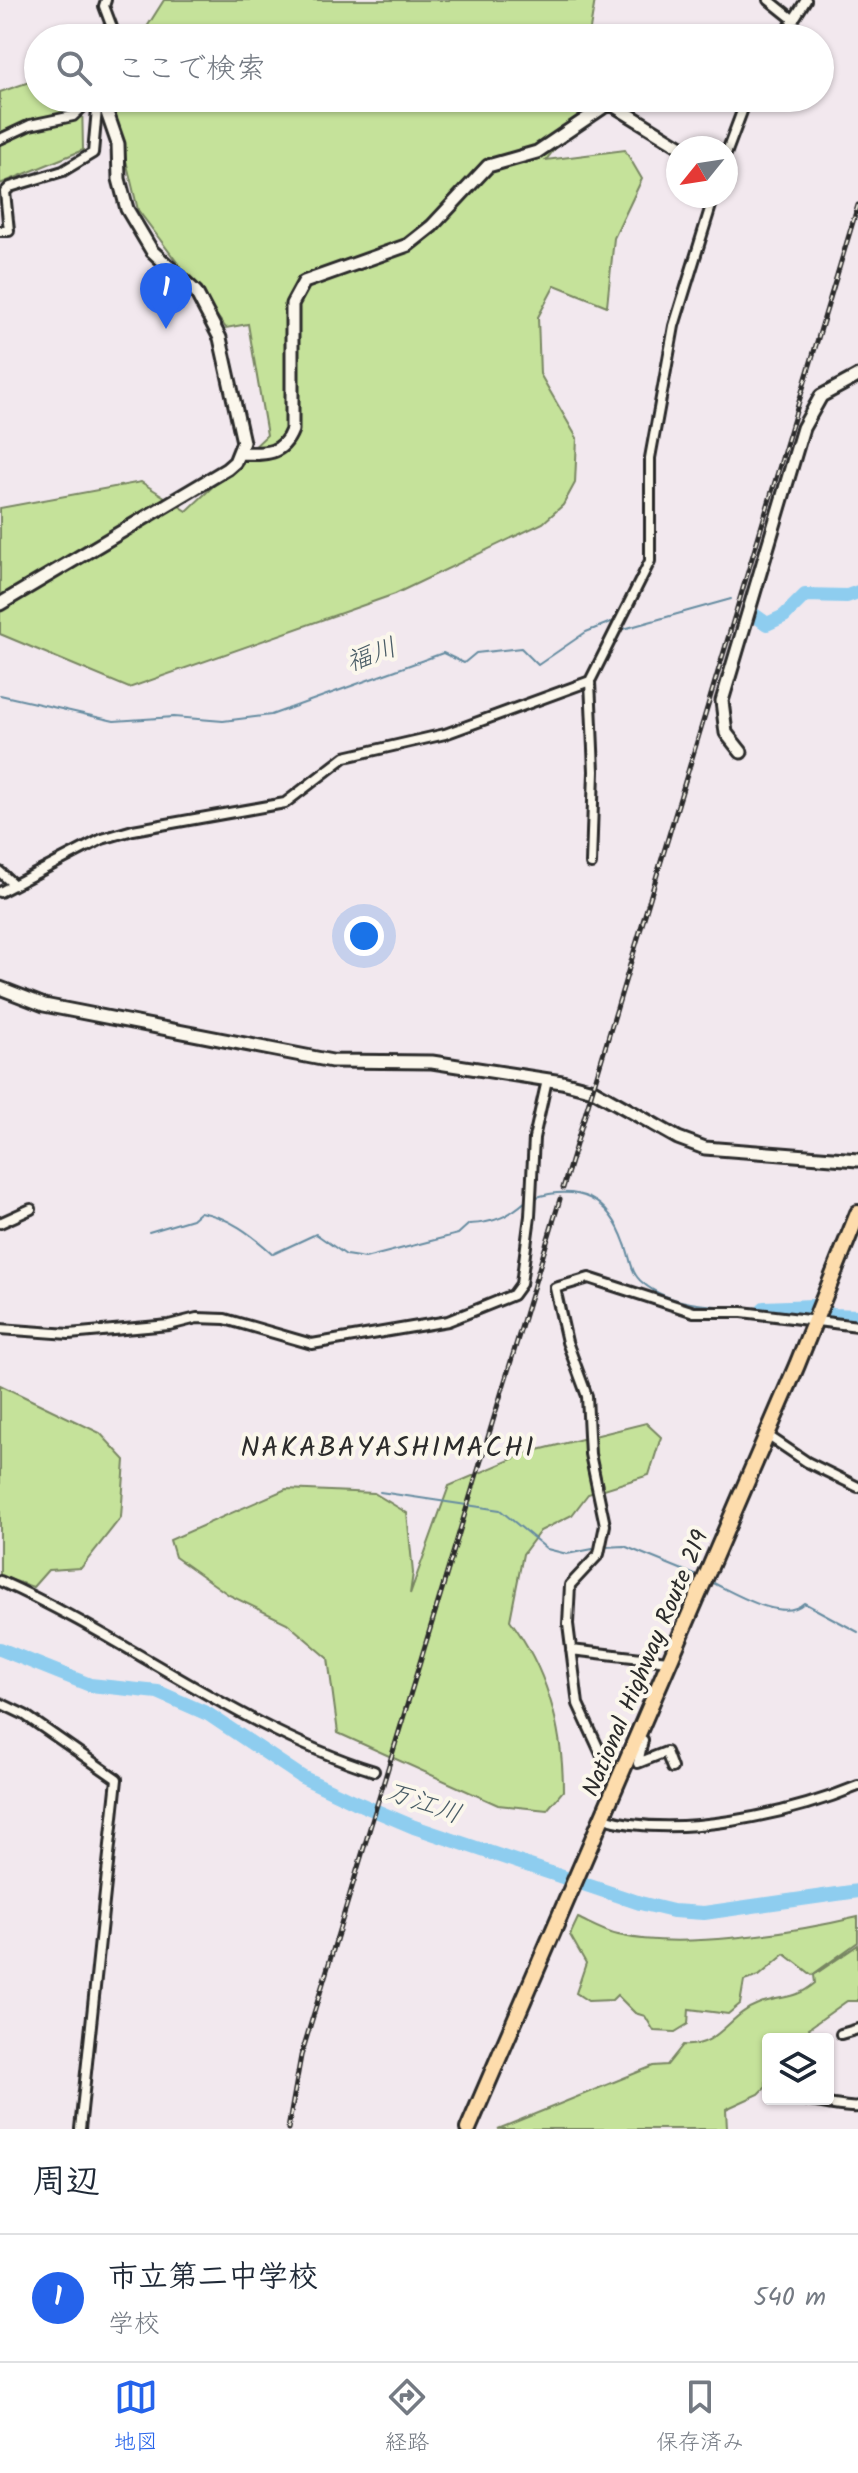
<!DOCTYPE html>
<html lang="ja">
<meta charset="utf-8">
<style>
:root{--surface:#fff;--page:#f2f2f3;--text:#1f2937;--muted:#747a83;--line:#e0e1e3;--accent:#2563eb}
body{margin:0;font-family:Kalam,"Klee One",sans-serif;background:var(--page);color:var(--text)}
.controls{position:absolute;right:24px;bottom:24px;display:grid;overflow:hidden;border-radius:8px;box-shadow:0 2px 6px #0004}
.controls button{width:72px;height:72px;display:grid;place-items:center;padding:0;border:0;border-bottom:2px solid var(--line);background:var(--surface);color:var(--text);font:40px sans-serif}
.compass{position:absolute;left:666px;top:136px;width:72px;height:72px;border-radius:50%;background:var(--surface);box-shadow:0 2px 6px #0004;rotate:240deg}
.you{position:absolute;left:364px;top:936px;width:28px;height:28px;margin:-20px;border:6px solid #fff;border-radius:50%;background:#1a73e8;box-shadow:0 0 0 12px #1a73e833}
.badge{display:grid;place-items:center;width:52px;height:52px;border-radius:50%;background:var(--accent);color:#fff;font-size:26px;font-weight:700}
.pin{position:absolute;translate:-50% -66px;filter:drop-shadow(0 2px 4px #0008)}
.pin::after{content:'';position:absolute;top:42px;width:28px;height:24px;background:inherit;clip-path:polygon(0 0,100% 0,50% 100%)}
.list{margin:0;padding:0;list-style:none}
h2{display:flex;justify-content:space-between;align-items:center;height:104px;margin:0;padding:0 32px;font-size:34px}
h2 small{font-size:26px;font-weight:400;color:var(--muted)}
.list li{display:grid;grid-template-columns:52px 1fr auto;gap:24px;align-items:center;box-sizing:border-box;height:128px;padding:0 32px;border-top:2px solid var(--line)}
.list b{display:block;font-size:30px;white-space:nowrap}
.list p{margin:0;font-size:26px;white-space:nowrap;color:var(--muted)}
.list em{font-size:26px;font-style:normal;color:var(--muted)}
.icon{flex:none;width:44px;height:44px;fill:none;stroke:currentColor;stroke-width:2;stroke-linecap:round;stroke-linejoin:round}
.map{position:relative;flex:none;width:858px;height:2129px;overflow:hidden}
.search{position:absolute;background:var(--surface);box-shadow:0 2px 6px #0004;left:24px;right:24px;top:24px;height:88px;display:flex;align-items:center;gap:20px;box-sizing:border-box;padding:0 28px;border-radius:44px;color:var(--muted);font-size:30px}
.sheet{height:232px;background:var(--surface)}
nav{display:flex;justify-content:space-around;align-items:center;box-sizing:border-box;height:112px;border-top:2px solid var(--line);background:var(--surface);font-size:22px;color:var(--muted)}
nav a{display:grid;justify-items:center;gap:4px}
nav .on{color:var(--accent)}
.map>svg:first-child{display:block}
.green{fill:#c5e29a;stroke:#788662;stroke-width:2}
.lines{fill:none;stroke-linecap:round;stroke-linejoin:round}
.stream{stroke:#668ca1;stroke-width:2}
.river{stroke:#8ecdef;stroke-width:14}
.street-casing{stroke:#2b2b2b;stroke-width:14}
.secondary-casing{stroke:#2b2b2b;stroke-width:17}
.highway-casing{stroke:#2b2b2b;stroke-width:20}
.street{stroke:#fbf7ec;stroke-width:8}
.secondary{stroke:#fbf7ec;stroke-width:11}
.highway{stroke:#fddcac;stroke-width:14}
.rail-casing{stroke:#2b2b2b;stroke-width:5}
.rail{stroke:#fbf7ec;stroke-width:2;stroke-dasharray:6;stroke-linecap:butt}
.labels{text-anchor:middle;stroke-width:8;stroke-linejoin:round;paint-order:stroke}
.street-label{font-size:24px;fill:#2b2b2b;stroke:#fbf7ec}
.water-label{font-size:26px;font-style:italic;fill:#495c66;stroke:#fbf7ec}
.quarter-label{font-size:28px;letter-spacing:2px;fill:#2b2b2b;stroke:#fbf7ec}
</style>
<div class="map">
<svg width="858" height="2129" viewBox="0 0 858 2129">
<rect width="100%" height="100%" fill="#f2e8ee"/>
<filter id="ink" filterUnits="userSpaceOnUse"><feTurbulence type="fractalNoise" baseFrequency=".0125" numOctaves="2"/><feDisplacementMap in="SourceGraphic" scale="16" xChannelSelector="R" yChannelSelector="G"/><feConvolveMatrix kernelMatrix="1 2 1 2 8 2 1 2 1" color-interpolation-filters="sRGB"/></filter>
<g filter="url(#ink)">
<path class="green" d="M164,0H595L589,35L553,34L557,38H140Z
M35,80L38,98H82L83,150L0,184V92Z
M111,98H595L546,160L625,150L642,179L614,238L607,306L555,285L538,317L540,374L577,438L575,483L563,505L543,523L395,594L129,688L0,634V508L141,482L187,511L267,435L248,324L226,328L138,210Z
M0,1385L100,1433L125,1460L121,1517L81,1568L48,1570L33,1587L0,1576Z
M646,1423L661,1437L649,1475L588,1494L572,1515L540,1531L523,1554L510,1620C548,1671 563,1729 563,1791L547,1810L498,1805L338,1733L328,1658L287,1623L229,1595L175,1557L170,1540L286,1489L374,1493L407,1513L413,1573L410,1594L449,1486L526,1453Z
M858,1917V1942L812,1975L785,1954L759,1976L744,1981L740,2004L728,2014L689,2009L688,2024L675,2032L654,2031L645,2016L635,2013L617,1995L612,2000L588,2001L576,1993L586,1963L570,1935L578,1918C591,1924 605,1932 618,1935C681,1950 795,1932 858,1917Z
M858,1945V2001H847L809,2028L814,2039H768L766,2087L759,2094L726,2109L727,2129H498L653,2066L667,2065L683,2045C719,2048 728,2015 758,2004C783,1994 792,2002 815,1983L814,1975Z"/>
<g class="lines">
<path class="stream" d="M620,630L731,599
M0,695L114,721L174,717L223,721L271,715L443,653L464,663L476,653L521,648L538,665L586,632L611,622L616,626
M533,1198C579,1184 609,1198 625,1244C631,1258 630,1273 643,1283C674,1309 725,1306 764,1308
M149,1232L192,1219L200,1212C229,1217 251,1234 273,1254L316,1234L346,1255L365,1258L458,1234L469,1224C495,1223 509,1216 527,1200
M380,1492L500,1510L547,1549L567,1554L598,1548
M604,1547L624,1546L700,1577
M709,1581C732,1591 782,1624 804,1603L858,1632"/>
<path class="river" d="M753,614L767,624L784,616L805,595L847,596L858,592
M764,1308L813,1306L832,1315L858,1316
M0,1649L90,1685L158,1692L208,1714L302,1777L355,1802L414,1827L640,1903L673,1911L704,1913L858,1891"/>
<g class="street-casing">
<path id="street" d="M106,0L104,6L116,38
M769,0L794,20
M782,38L806,0
M0,139L30,125L73,116L92,98
M726,154L747,98
M0,231H9L5,192L10,187L63,171L93,153L98,98
M591,864L594,771L590,681L650,561V458L663,387L674,326L714,196
M0,872L14,885
M0,892L102,839L133,830L285,803L345,757L445,734L590,681
M0,1223L31,1209
M0,1329L69,1334L169,1325L197,1318L225,1319L312,1344L448,1321L513,1295L521,1284L530,1216L534,1138L547,1080
M767,1435L807,1462L858,1487
M0,1581C128,1638 240,1729 374,1771
M571,1650L668,1661
M0,1703L25,1715L117,1779L80,2129
M637,1737L643,1740L638,1763L666,1752L672,1768
M608,1769L578,1704L568,1624L570,1585L599,1554L605,1525L590,1454L587,1396L567,1342L555,1288L589,1278L694,1312H742L858,1326
M603,1818C676,1840 790,1814 858,1786
M841,2034L858,2029
M800,2099C809,2101 853,2109 858,2107"/>
</g>
<g class="secondary-casing">
<path id="secondary" d="M240,453C264,454 282,456 292,430V304L304,282L408,245L432,226L488,166L537,152L605,106L613,105L683,148
M0,604L227,469L235,462L243,442L220,338L196,292L152,251L127,209L119,179L118,144L102,98
M741,752L726,733L722,701L803,428L821,396L858,376
M0,988L44,1005L332,1061L432,1062L562,1082L593,1090L678,1138L705,1148L858,1160"/>
</g>
<g class="highway-casing">
<path id="highway" d="M468,2129L797,1365L858,1213"/>
</g>
<use href="#street" class="street"/>
<use href="#secondary" class="secondary"/>
<use href="#highway" class="highway"/>
<g class="rail-casing">
<path id="rail" d="M563,1188L858,205
M288,2129L301,2056L560,1199"/>
</g>
<use href="#rail" class="rail"/>
</g>
</g>
<g class="labels">
<g class="street-label">
<text transform="translate(645 1663) rotate(-67)" y="8">National Highway Route 219</text>
</g>
<g class="water-label">
<text transform="translate(371 654) rotate(-20)" y="9">福川</text>
<text transform="translate(424 1802) rotate(19)" y="9">万江川</text>
</g>
<g class="quarter-label">
<text x="388" y="1456">NAKABAYASHIMACHI</text>
</g>
</g>
</svg>
<div class="controls">
<button><svg class="icon" aria-label="layers" viewBox="0 0 24 24"><path d="M12 4l9 5-9 5-9-5zM3 14l9 5 9-5"/></svg></button>
</div>
<svg class="compass" viewBox="-18 -18 36 36"><path d="M0-13l5 13h-10z" fill="#e53935"/><path d="M0 13l5-13h-10z" fill="#747a83"/></svg>
<div class="you"></div>
<div class="pin badge" style="left:166px;top:329px">1</div>
<div class="search"><svg class="icon" aria-label="search" viewBox="0 0 24 24"><circle cx="10" cy="10" r="6"/><path d="M15 15l6 6"/></svg>ここで検索</div>
</div>
<section class="sheet">
<h2>周辺<small></small></h2>
<ul class="list">
<li><span class="badge">1</span><div><b>市立第二中学校</b><p>学校</p></div><em>540 m</em></li>
</ul>
</section>
<nav>
<a class="on"><svg class="icon" aria-label="map" viewBox="0 0 24 24"><path d="M3 6l6-2 6 2 6-2v14l-6 2-6-2-6 2zM9 4v14M15 6v14"/></svg>地図</a>
<a><svg class="icon" aria-label="directions" viewBox="0 0 24 24"><path d="M12 3l9 9-9 9-9-9zM9 14v-3h6M13 9l2 2-2 2"/></svg>経路</a>
<a><svg class="icon" aria-label="saved" viewBox="0 0 24 24"><path d="M7 4h10v16l-5-4-5 4z"/></svg>保存済み</a>
</nav>
